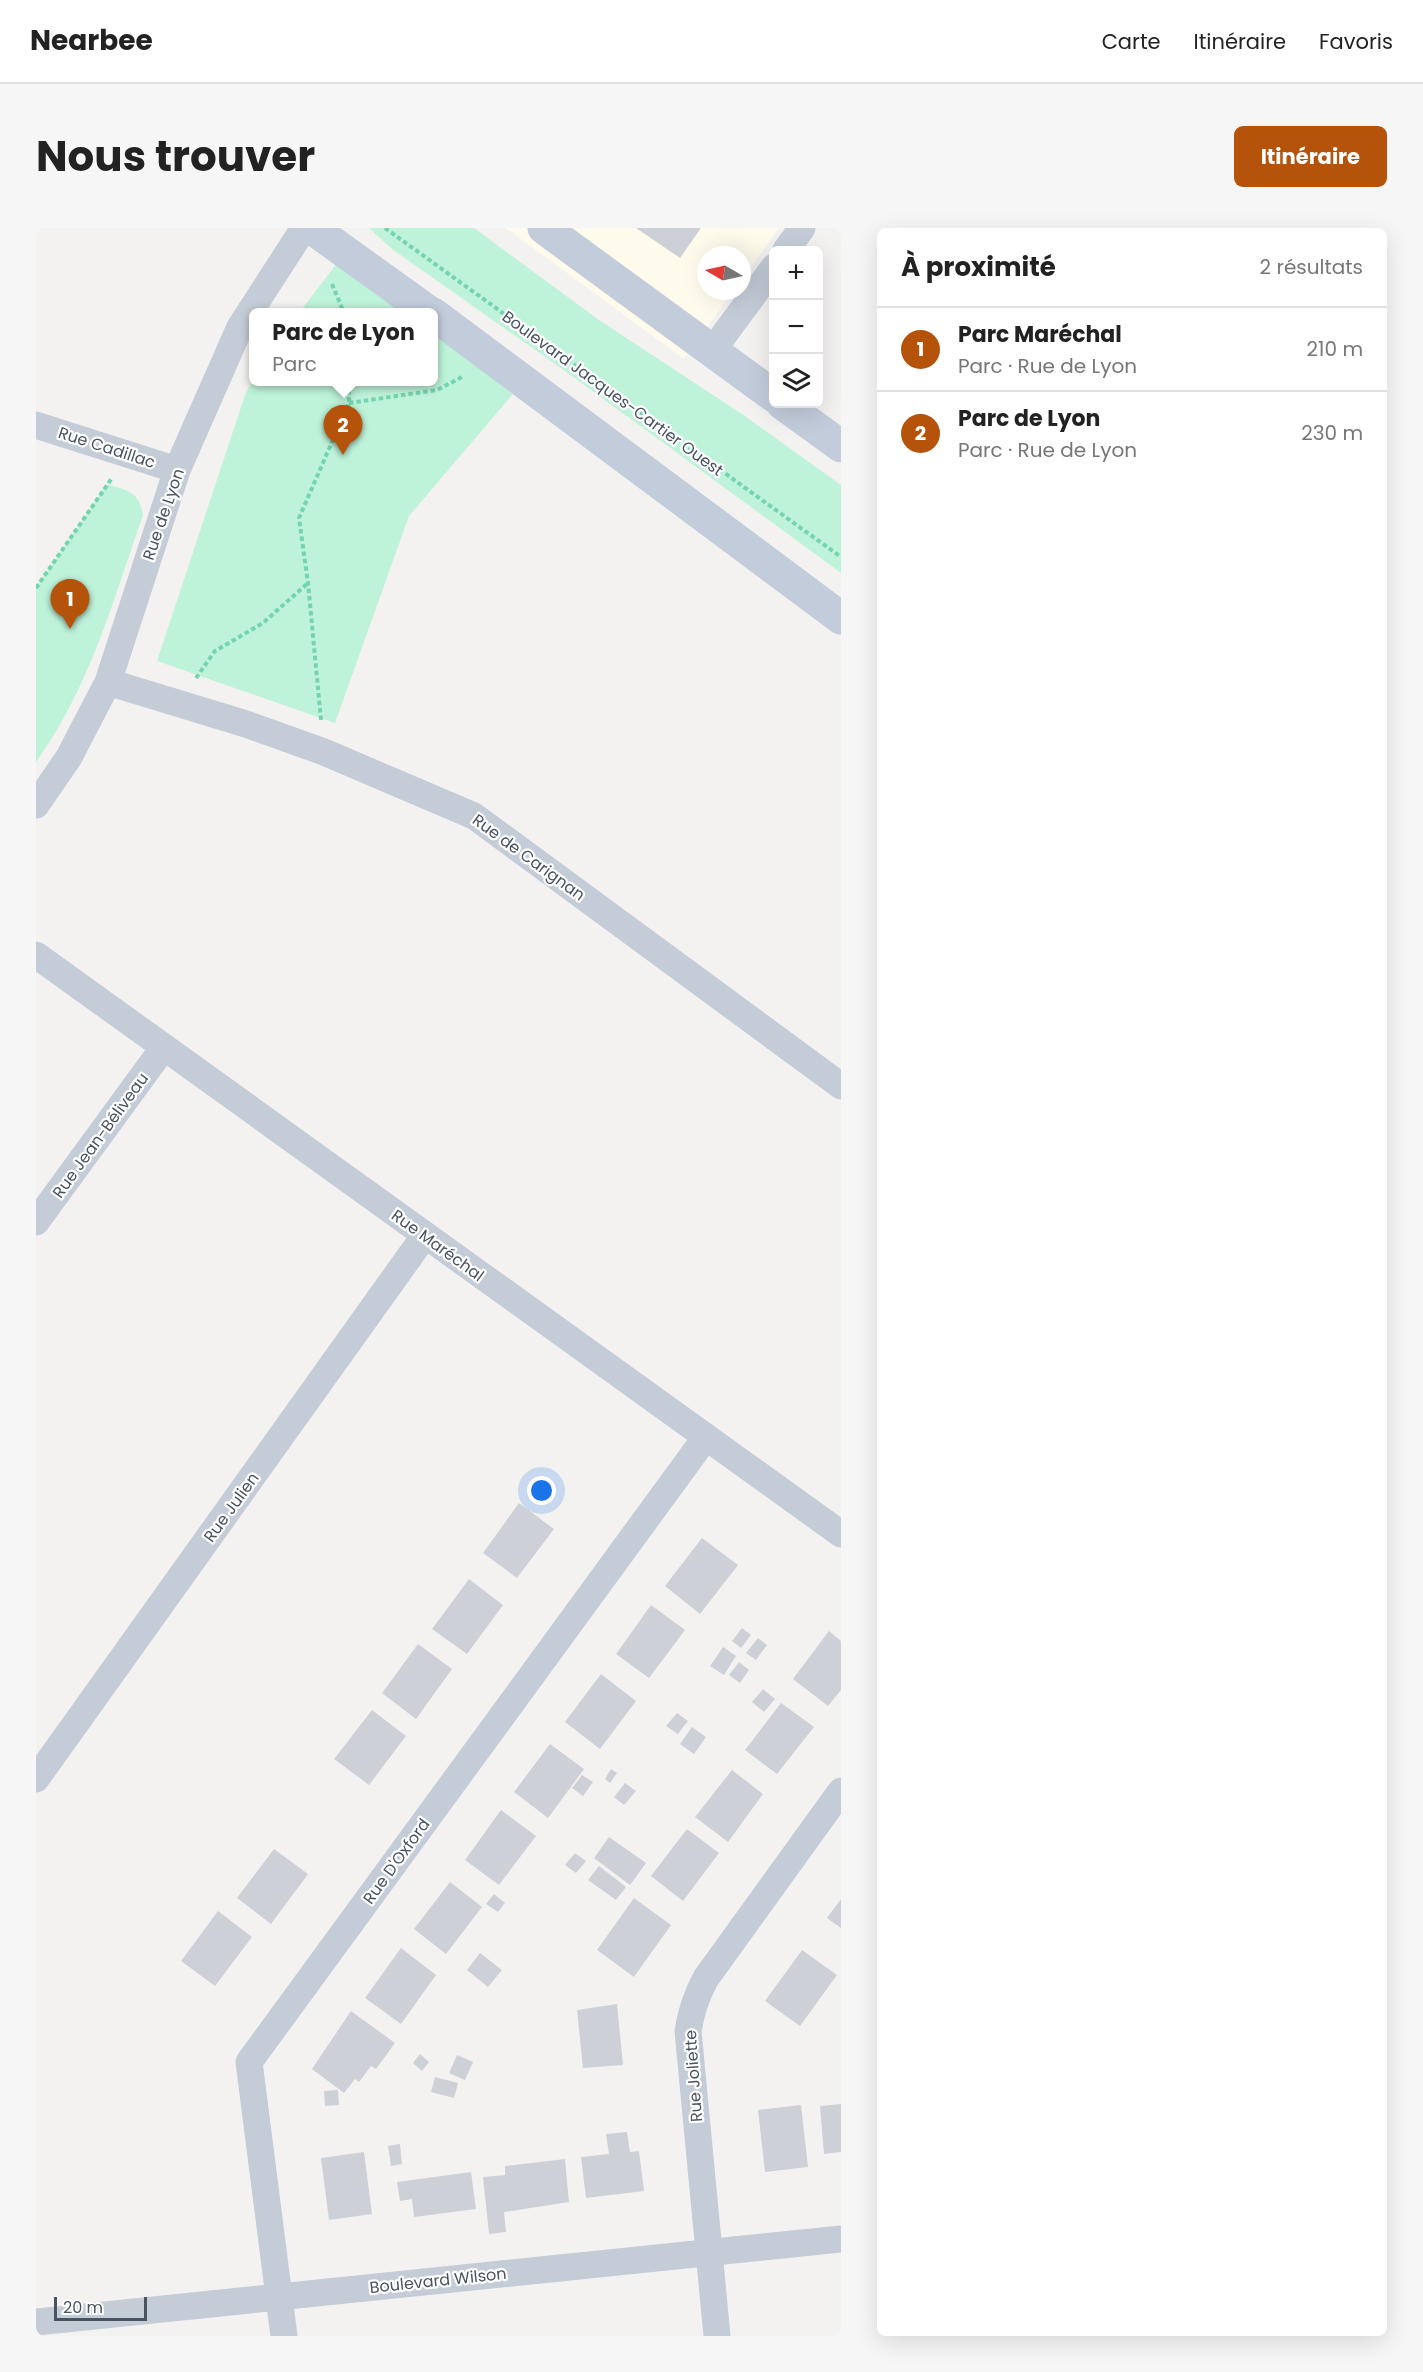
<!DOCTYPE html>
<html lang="fr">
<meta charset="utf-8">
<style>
:root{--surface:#fff;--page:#f6f6f6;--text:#222;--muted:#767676;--line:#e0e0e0;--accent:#b45309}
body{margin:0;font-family:Poppins,sans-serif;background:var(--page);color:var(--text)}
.controls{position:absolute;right:18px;top:18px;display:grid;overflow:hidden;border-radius:9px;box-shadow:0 6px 24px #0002}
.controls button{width:54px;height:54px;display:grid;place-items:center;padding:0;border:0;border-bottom:2px solid var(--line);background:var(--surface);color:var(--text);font:30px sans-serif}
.compass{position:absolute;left:661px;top:18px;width:54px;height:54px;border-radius:50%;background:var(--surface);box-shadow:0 6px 24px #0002;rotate:279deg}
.scale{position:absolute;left:18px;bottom:15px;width:93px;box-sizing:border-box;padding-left:6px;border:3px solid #485261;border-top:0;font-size:16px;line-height:21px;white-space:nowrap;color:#485261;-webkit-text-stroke:4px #fff;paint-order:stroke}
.you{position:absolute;left:506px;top:1263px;width:21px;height:21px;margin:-15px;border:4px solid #fff;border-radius:50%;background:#1a73e8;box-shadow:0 0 0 9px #1a73e833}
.badge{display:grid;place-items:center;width:39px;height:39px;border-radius:50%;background:var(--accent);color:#fff;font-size:20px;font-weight:700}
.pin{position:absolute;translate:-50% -50px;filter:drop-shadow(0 2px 3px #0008)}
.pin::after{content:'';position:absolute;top:32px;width:21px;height:18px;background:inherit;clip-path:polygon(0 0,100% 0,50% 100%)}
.popup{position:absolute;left:213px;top:80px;width:189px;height:78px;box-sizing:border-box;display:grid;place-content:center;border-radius:9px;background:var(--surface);filter:drop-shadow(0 2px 4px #0005);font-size:20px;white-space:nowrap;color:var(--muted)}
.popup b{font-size:22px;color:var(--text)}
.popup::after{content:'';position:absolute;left:50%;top:100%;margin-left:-12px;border:12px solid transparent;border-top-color:var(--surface)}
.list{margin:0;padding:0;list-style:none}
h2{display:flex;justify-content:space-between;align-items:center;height:78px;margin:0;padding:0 24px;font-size:26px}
h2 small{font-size:20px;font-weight:400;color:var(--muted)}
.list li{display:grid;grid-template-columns:39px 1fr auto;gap:18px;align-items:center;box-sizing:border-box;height:84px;padding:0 24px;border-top:2px solid var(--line)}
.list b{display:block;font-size:22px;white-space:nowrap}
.list p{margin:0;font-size:20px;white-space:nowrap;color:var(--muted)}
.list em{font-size:20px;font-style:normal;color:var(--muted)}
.icon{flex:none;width:33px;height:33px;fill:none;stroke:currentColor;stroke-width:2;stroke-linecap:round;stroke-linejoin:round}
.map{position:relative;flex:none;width:805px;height:2108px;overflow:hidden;border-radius:9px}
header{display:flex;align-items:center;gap:36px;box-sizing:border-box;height:84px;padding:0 30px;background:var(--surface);border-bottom:2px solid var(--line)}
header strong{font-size:28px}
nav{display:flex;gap:33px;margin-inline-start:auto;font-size:21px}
.intro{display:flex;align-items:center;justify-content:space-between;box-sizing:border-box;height:144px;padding:0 36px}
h1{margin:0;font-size:42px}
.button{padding:15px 27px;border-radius:9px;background:var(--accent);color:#fff;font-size:21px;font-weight:700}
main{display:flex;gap:36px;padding:0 36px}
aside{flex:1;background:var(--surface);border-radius:9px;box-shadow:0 6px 24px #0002}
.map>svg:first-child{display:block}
.commercial{fill:#fefaec}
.green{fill:#bef3d9}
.building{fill:#cdd0d7}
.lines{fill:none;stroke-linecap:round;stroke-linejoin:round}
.path{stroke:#73d4af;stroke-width:4;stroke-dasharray:4.5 3;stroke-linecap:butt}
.minor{stroke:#c4ccd7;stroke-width:27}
.secondary{stroke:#c3ccdb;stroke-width:33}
.labels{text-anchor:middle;stroke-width:4.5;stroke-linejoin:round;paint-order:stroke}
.street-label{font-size:16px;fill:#485261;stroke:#fff}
</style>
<header>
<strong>Nearbee</strong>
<nav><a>Carte</a><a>Itinéraire</a><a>Favoris</a></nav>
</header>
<div class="intro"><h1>Nous trouver</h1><a class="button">Itinéraire</a></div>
<main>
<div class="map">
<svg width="805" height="2108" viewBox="0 0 805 2108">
<rect width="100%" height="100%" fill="#f4f2f1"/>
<path class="commercial" d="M470,0H743L706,51V27H670V63H697L648,131Z"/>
<path class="green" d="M333,0H438L563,92L709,188L805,257V345L532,145L356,21Z
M301,35L368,85H263Z
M397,106L477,166L373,288L299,495L121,433L210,164L217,153L397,154Z
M71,256C92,263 103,263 107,287C77,373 54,459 0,534V359Z"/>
<path class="building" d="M600,0H665L644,30Z
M483,1275L518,1301L481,1350L447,1325Z
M666,1310L702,1337L664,1386L629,1358Z
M433,1351L467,1377L431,1426L396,1401Z
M615,1377L649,1402L613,1450L580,1426Z
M706,1400L715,1407L705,1420L696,1413Z
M793,1403L805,1413V1462L792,1478L757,1451Z
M722,1410L731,1417L720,1432L710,1425Z
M382,1416L416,1441L380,1491L346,1465Z
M687,1419L700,1428L688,1447L674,1438Z
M703,1434L713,1442L704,1455L693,1447Z
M565,1446L600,1473L564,1521L529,1494Z
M727,1461L739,1471L728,1484L716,1474Z
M745,1475L778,1499L741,1546L709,1522Z
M336,1482L370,1508L333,1557L298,1531Z
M641,1485L652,1493L642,1506L630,1498Z
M656,1499L670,1509L658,1526L644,1516Z
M514,1516L548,1541L512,1590L478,1564Z
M575,1541L581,1545L574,1555L569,1551Z
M696,1542L727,1566L692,1614L659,1589Z
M546,1547L557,1554L547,1568L536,1560Z
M589,1555L600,1563L588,1577L578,1569Z
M465,1582L500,1608L463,1657L429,1632Z
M651,1601L683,1625L647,1673L615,1648Z
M573,1609L610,1635L594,1657L558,1630Z
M238,1621L272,1646L235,1696L201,1670Z
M539,1625L550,1633L540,1645L529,1637Z
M563,1638L590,1659L580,1672L552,1652Z
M414,1654L446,1679L410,1726L378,1701Z
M458,1666L469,1675L462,1684L450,1676Z
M598,1670L635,1697L598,1749L561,1722Z
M805,1671V1700L791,1690Z
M182,1683L216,1709L179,1758L145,1733Z
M365,1720L400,1747L365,1796L329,1770Z
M766,1722L801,1747L764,1798L729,1773Z
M444,1725L466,1742L452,1759L431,1742Z
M581,1776L587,1837L547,1840L541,1782Z
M315,1783L359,1815L340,1841L335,1838L323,1854L319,1851L308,1865L276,1841Z
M384,1826L393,1834L386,1843L377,1835Z
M421,1827L437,1834L429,1852L413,1845Z
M399,1849L422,1855L418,1870L395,1864Z
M302,1862L303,1877L289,1878L288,1863Z
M805,1876V1924L788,1926L784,1878Z
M765,1877L772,1939L729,1944L722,1882Z
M591,1904L594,1924L603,1923L608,1963L550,1970L545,1929L573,1926L570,1906Z
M364,1916L366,1936L355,1938L352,1918Z
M328,1924L336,1986L293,1992L285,1930Z
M529,1931L533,1974L468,1984L470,2004L453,2006L447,1949L469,1947V1938Z
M435,1944L440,1981L378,1989L376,1971L364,1973L361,1954Z"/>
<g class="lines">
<path class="path" d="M349,0L805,329
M296,56L308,85
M313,175L401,162L428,148
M0,360L76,250
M160,450L179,423L227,395L272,355
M285,492L272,355L263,290L313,175V154"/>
<path class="minor" d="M750,22L766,0
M676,123L738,39
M0,197L141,242
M72,454L210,496L288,524L438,588L805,858
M0,577L33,529L72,454L141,242L204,99L268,0
M0,727L805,1306
M0,994L128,819
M0,1551L389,1007
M0,2094L805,2011
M248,2108L213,1834L670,1209
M681,2108L652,1803C655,1784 660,1768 670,1750L805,1563"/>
<path class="secondary" d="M276,0L394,85
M508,0L738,168
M397,86L805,390
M747,176L805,218"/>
</g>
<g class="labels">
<g class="street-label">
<text transform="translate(577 165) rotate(36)" y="6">Boulevard Jacques-Cartier Ouest</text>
<text transform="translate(71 219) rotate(18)" y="6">Rue Cadillac</text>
<text transform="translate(127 286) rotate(-71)" y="6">Rue de Lyon</text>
<text transform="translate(493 629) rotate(36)" y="6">Rue de Carignan</text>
<text transform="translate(64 907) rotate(-54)" y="6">Rue Jean-Béliveau</text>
<text transform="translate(402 1017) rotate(36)" y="6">Rue Maréchal</text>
<text transform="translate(195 1279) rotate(-54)" y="6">Rue Julien</text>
<text transform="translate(360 1633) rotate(-54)" y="6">Rue D'Oxford</text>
<text transform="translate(657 1848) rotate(-94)" y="6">Rue Joliette</text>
<text transform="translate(402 2052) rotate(-6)" y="6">Boulevard Wilson</text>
</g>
</g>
</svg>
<div class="controls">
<button>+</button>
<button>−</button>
<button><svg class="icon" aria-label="layers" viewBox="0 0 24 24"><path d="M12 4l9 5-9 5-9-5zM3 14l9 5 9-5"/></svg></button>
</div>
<svg class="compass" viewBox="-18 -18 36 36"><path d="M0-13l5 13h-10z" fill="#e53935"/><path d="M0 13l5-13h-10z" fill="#767676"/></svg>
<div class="scale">20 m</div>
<div class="you"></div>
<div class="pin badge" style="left:34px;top:401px">1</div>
<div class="pin badge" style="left:307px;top:227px">2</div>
<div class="popup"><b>Parc de Lyon</b>Parc</div>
</div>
<aside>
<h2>À proximité<small>2 résultats</small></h2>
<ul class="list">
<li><span class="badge">1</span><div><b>Parc Maréchal</b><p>Parc · Rue de Lyon</p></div><em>210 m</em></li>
<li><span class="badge">2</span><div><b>Parc de Lyon</b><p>Parc · Rue de Lyon</p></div><em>230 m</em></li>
</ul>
</aside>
</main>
